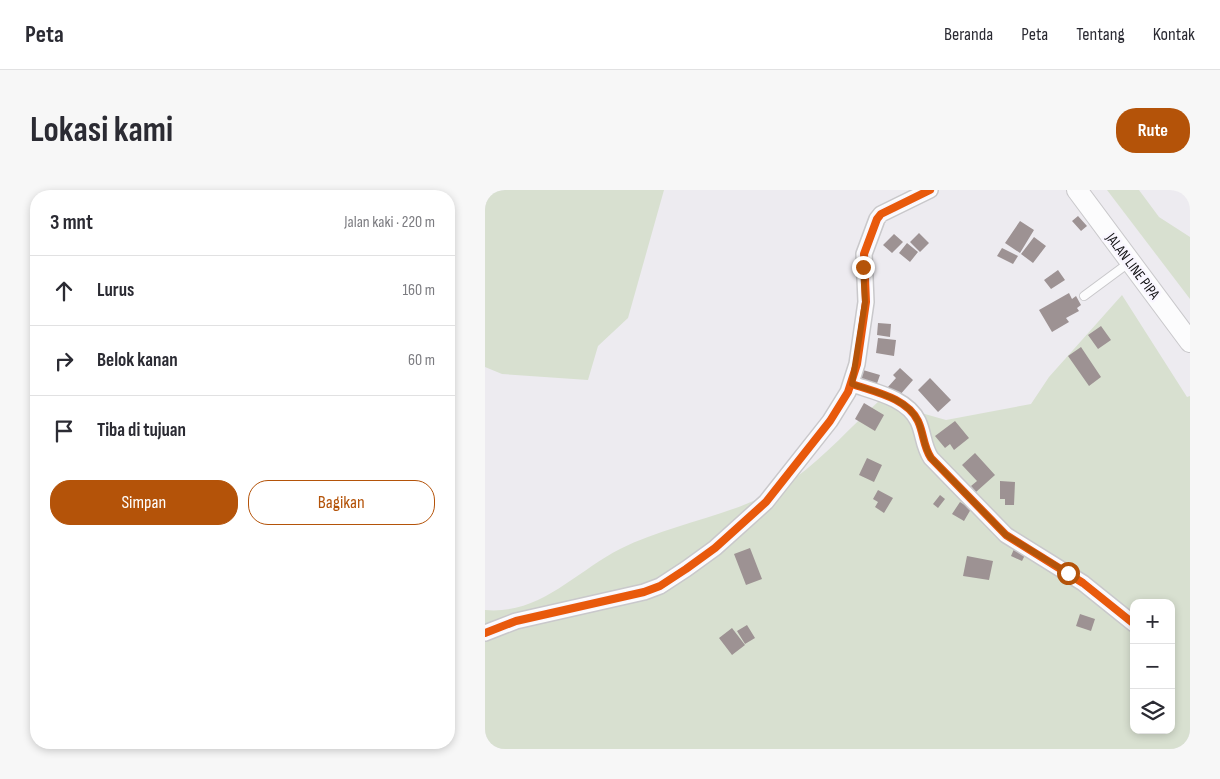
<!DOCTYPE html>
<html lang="id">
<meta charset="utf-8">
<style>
:root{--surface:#fff;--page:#f7f7f7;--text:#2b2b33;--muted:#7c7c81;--line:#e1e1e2;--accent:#b45309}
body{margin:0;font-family:"Sofia Sans Condensed",sans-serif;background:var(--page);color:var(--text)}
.controls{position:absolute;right:15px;bottom:15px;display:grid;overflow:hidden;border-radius:10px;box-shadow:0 2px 8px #0003}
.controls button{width:45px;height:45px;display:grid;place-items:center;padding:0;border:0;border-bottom:1px solid var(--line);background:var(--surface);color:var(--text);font:25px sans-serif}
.stop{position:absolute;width:15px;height:15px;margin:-11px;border:4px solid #b45309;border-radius:50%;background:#fff}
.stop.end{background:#b45309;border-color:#fff;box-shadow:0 1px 5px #0008}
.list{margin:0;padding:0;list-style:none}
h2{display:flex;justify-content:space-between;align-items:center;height:65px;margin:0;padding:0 20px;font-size:21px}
h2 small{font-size:16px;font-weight:400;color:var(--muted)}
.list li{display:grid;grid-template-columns:32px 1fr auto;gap:15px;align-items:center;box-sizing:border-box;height:70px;padding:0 20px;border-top:1px solid var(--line)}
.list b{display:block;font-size:19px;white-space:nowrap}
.list em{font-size:16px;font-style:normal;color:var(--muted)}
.actions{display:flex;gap:10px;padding:15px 20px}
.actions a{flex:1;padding:11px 0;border:1px solid var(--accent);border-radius:20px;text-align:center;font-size:18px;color:var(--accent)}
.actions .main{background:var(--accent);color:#fff}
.icon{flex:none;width:28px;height:28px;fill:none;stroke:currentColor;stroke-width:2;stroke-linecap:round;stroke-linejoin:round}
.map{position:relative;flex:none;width:705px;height:559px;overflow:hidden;border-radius:20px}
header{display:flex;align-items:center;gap:30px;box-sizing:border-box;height:70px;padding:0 25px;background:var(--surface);border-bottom:1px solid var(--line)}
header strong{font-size:24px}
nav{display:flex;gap:28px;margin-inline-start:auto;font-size:18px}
.intro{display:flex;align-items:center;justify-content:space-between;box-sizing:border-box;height:120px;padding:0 30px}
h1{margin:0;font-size:35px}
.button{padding:12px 22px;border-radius:20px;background:var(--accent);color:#fff;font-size:18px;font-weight:700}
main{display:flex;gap:30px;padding:0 30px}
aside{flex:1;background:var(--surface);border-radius:20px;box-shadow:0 2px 8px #0003}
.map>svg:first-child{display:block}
.green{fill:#d8e0d0;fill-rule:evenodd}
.building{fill:#9d9293}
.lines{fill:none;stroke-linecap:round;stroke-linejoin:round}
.service-casing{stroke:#c9c8cb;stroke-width:10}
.minor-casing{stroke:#c9c8cb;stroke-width:18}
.secondary-casing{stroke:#c9c8cb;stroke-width:22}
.service{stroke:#fcfcfd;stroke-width:8}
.minor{stroke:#fcfcfd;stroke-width:15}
.secondary{stroke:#fcfcfd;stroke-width:20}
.cycleway-casing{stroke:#f9f6ff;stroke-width:11}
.cycleway{stroke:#e8590c;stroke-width:8}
.route{stroke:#b45309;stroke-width:6}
.labels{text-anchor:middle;stroke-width:5;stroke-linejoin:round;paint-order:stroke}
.street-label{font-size:15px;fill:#0f0e11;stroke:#f9f6ff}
</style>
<header>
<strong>Peta</strong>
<nav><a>Beranda</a><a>Peta</a><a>Tentang</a><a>Kontak</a></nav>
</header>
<div class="intro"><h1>Lokasi kami</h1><a class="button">Rute</a></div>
<main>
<aside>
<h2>3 mnt<small>Jalan kaki · 220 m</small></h2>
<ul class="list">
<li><svg class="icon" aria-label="ahead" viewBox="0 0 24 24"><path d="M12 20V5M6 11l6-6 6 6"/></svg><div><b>Lurus</b></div><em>160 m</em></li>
<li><svg class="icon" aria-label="right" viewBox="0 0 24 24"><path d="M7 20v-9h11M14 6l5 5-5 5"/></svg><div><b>Belok kanan</b></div><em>60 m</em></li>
<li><svg class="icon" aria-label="arrive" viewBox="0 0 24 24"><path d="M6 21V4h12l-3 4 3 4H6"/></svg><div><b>Tiba di tujuan</b></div></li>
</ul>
<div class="actions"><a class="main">Simpan</a><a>Bagikan</a></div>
</aside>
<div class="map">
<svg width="705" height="559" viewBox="0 0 705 559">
<rect width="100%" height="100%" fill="#edebf0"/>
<path class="green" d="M0,0H179L143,128L113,156L103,190L17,184L0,177Z
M622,0H654L674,27L705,47V109Z
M637,105L702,207L705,206V559H0V420C55,425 90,382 135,359C191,331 259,325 310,288C339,267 368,235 394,211L461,230L546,214L564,187ZM649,413H686V540H649Z"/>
<path class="building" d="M593,26L602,36L596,41L587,31Z
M535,31L549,40L535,63L520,53Z
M434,43L444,53L435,62L425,52Z
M409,44L418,52L407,63L398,55Z
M549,47L561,56L548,73L536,64Z
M422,53L433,62L425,72L414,63Z
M517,58L533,66L528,74L512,66Z
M573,80L580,90L566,99L559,90Z
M584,103L587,109L591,106L596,115L592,118L594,121L581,128L584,132L567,142L554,120Z
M393,133L406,134L405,147L392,145Z
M616,136L626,150L613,159L603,145Z
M393,148L411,150L409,166L391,163Z
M596,157L616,187L604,196L583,166Z
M415,178L428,190L414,206L403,197L411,188L408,185Z
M378,180L395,185L390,199L373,193Z
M445,188L466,210L453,222L433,200Z
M379,213L399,225L390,241L370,229Z
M470,231L484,248L469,260L465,254L460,258L450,246Z
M490,263L510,285L491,302L486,296L492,291L477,275Z
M382,268L397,275L389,292L374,285Z
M515,291L530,292L529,315H520V309H515Z
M393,300L408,308L399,323L390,317L393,312L388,309Z
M455,305L460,309L453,318L448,314Z
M475,312L486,319L479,331L467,324Z
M265,358L277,389L261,395L249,364Z
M529,359L540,365L537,371L526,366Z
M482,366L508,371L504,390L478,386Z
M595,424L610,429L606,441L591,436Z
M262,435L270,448L260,454L252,441Z
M247,438L260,455L247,465L234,448Z"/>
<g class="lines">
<g class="service-casing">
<path id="service" d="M599,106L645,72"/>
</g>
<g class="minor-casing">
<path id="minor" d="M367,194C390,202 422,208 433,231C439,244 438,256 446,268L521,345L598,393L649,434
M0,443L31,431L159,402L175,396L201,379L230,358L281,312L345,231L363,202L372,174L381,112L379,64L392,29L396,24L445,0"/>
</g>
<g class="secondary-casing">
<path id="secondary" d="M592,0L705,152"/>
</g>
<use href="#service" class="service"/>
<use href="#minor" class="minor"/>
<use href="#secondary" class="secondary"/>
<g class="cycleway-casing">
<path id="cycleway" d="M367,194C390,202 422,208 433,231C439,244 438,256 446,268L521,345L598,393L649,434
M0,443L31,431L159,402L175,396L201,379L230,358L281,312L345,231L363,202L372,174L381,112L379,64L392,29L396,24L445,0"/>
</g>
<use href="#cycleway" class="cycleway"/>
</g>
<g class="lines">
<path class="route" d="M378,77L380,112L367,194C390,202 422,208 433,231C439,244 438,256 446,268L521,345L583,383"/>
</g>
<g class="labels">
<g class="street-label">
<text transform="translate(648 76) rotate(53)" y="5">JALAN LINE PIPA</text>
</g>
</g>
</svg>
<div class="controls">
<button>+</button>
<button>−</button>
<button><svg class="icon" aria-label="layers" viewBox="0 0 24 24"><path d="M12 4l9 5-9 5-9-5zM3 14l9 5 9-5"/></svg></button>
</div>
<div class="stop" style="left:583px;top:383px"></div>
<div class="stop end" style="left:378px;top:77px"></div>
</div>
</main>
